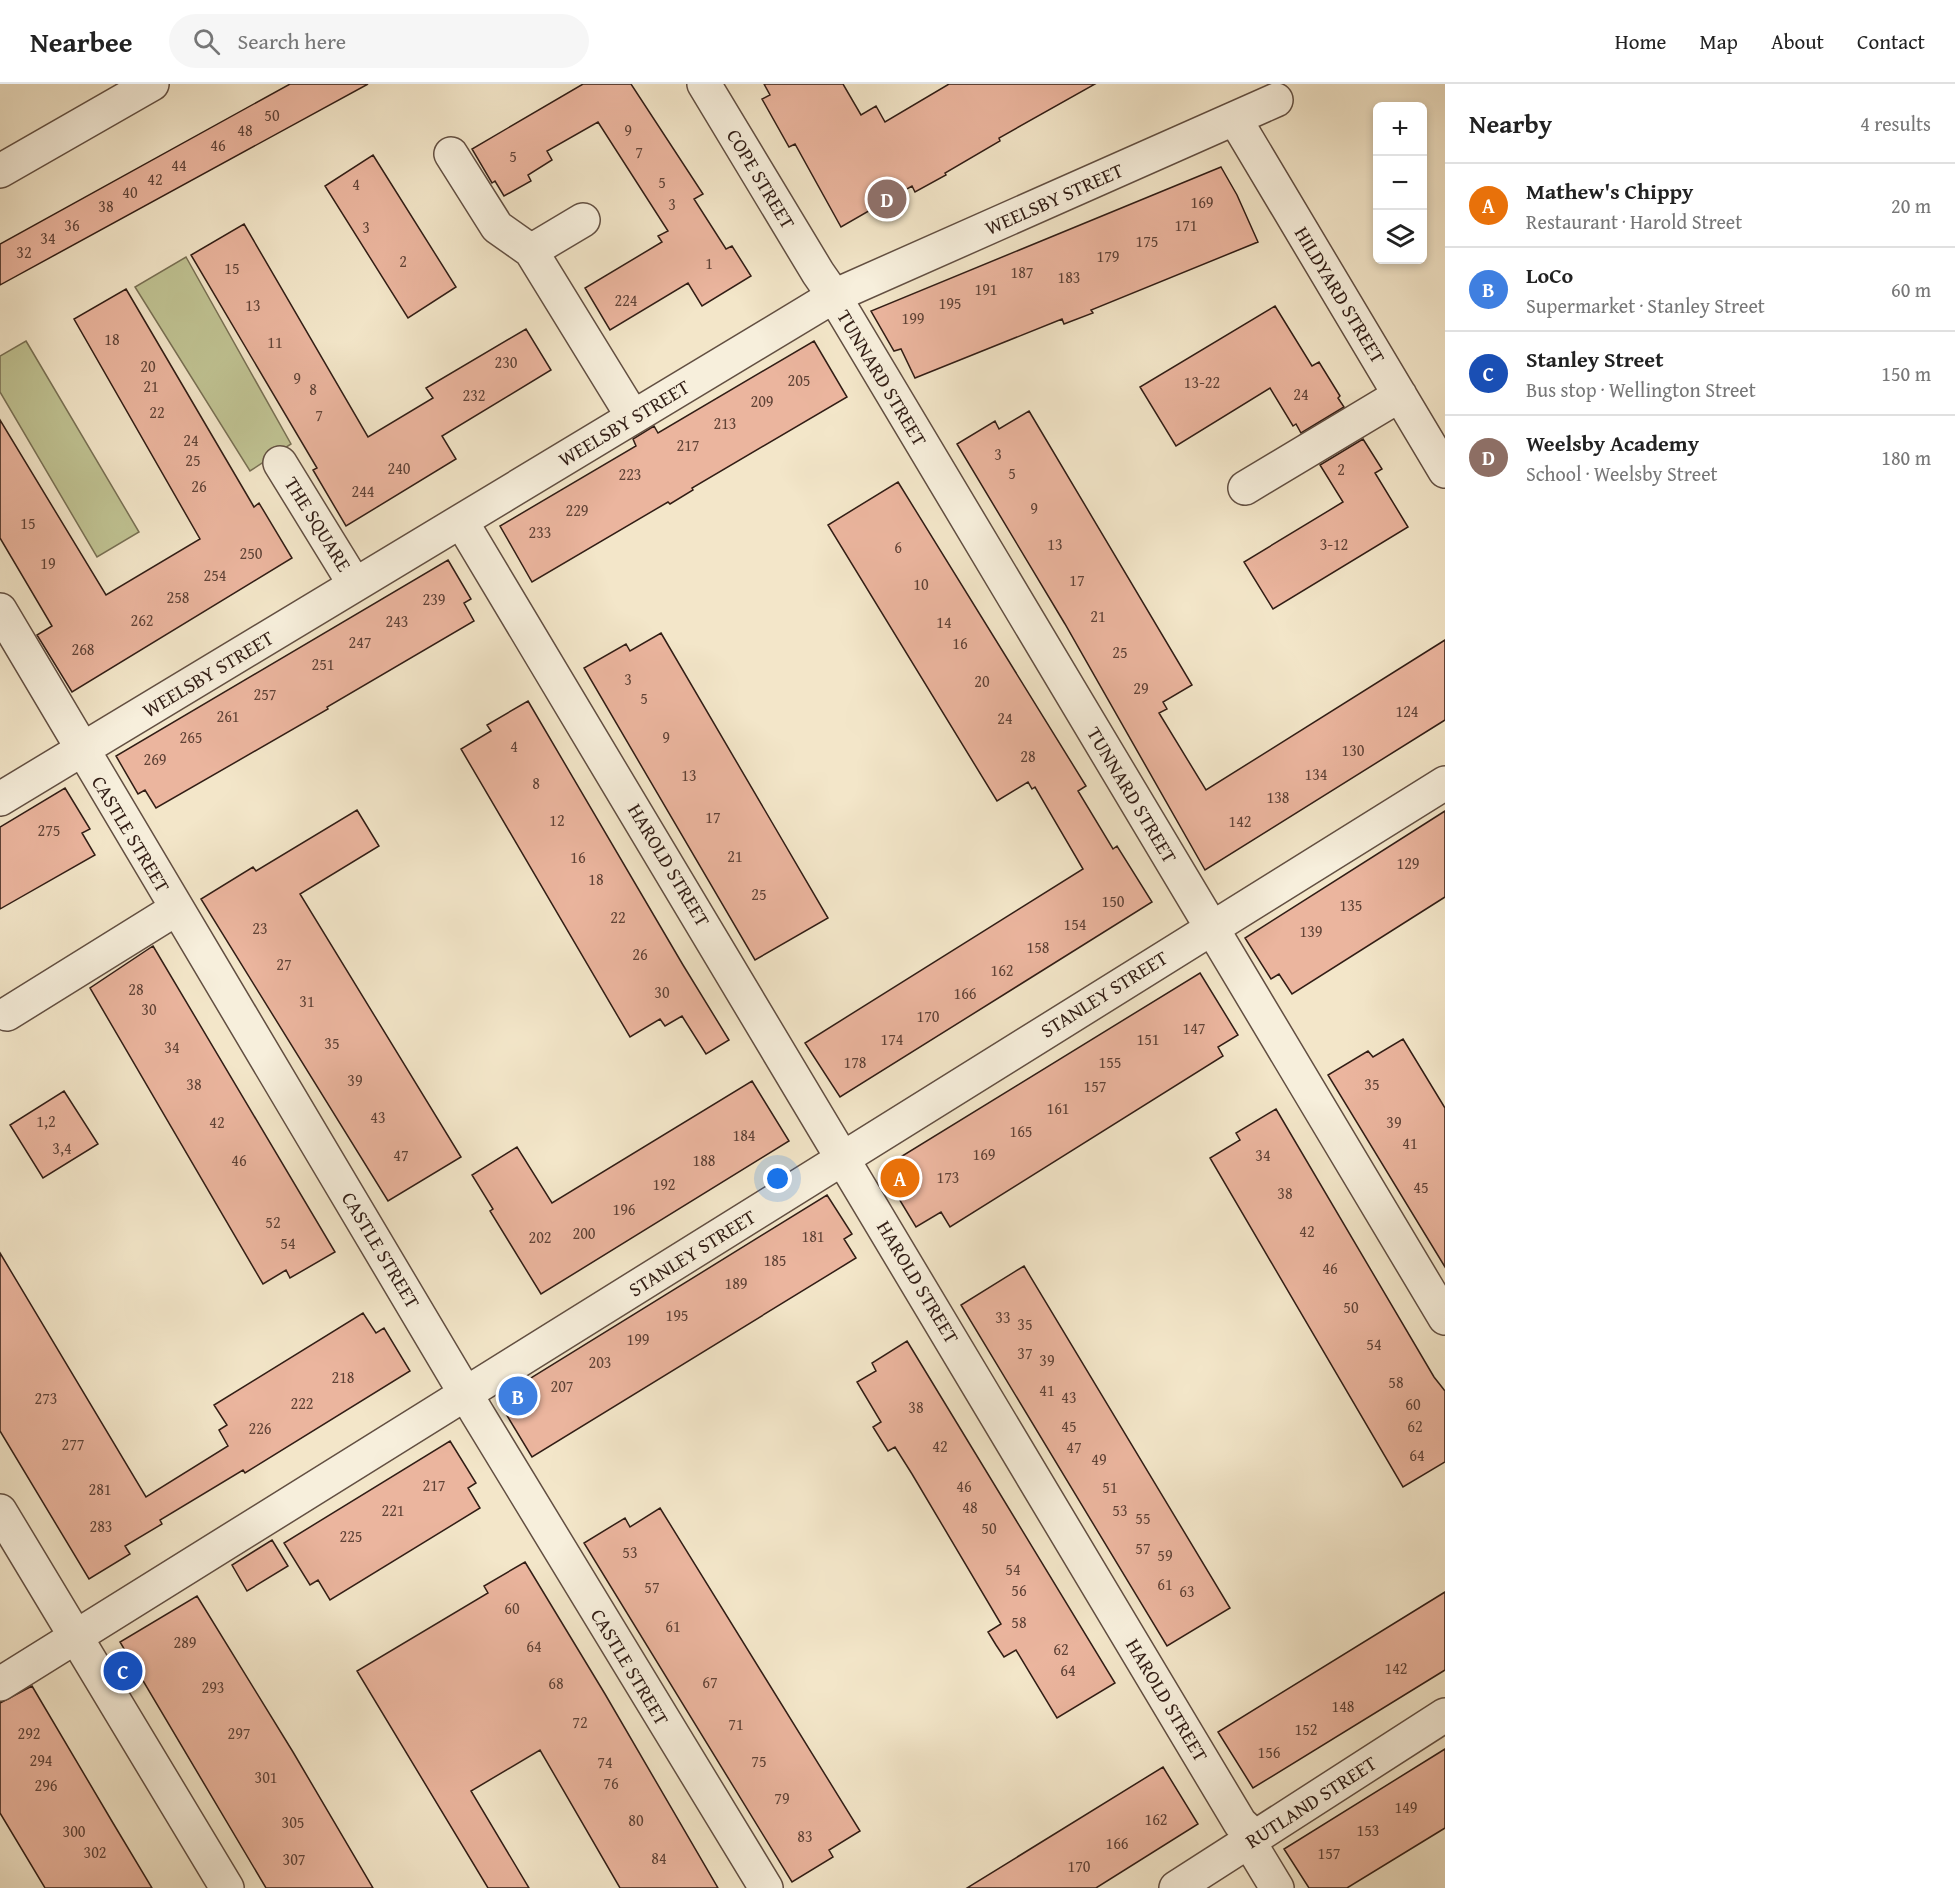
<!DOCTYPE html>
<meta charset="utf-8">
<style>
:root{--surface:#fff;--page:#f6f6f6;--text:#222;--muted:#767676;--line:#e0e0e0;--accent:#111827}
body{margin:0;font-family:"Gentium Book Plus",serif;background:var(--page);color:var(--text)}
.controls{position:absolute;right:18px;top:18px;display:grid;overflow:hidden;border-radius:9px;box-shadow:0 3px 9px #0003}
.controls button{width:54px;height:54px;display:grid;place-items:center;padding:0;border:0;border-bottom:2px solid var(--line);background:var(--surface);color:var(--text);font:30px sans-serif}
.you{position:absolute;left:778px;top:1095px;width:21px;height:21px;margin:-15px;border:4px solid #fff;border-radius:50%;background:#1a73e8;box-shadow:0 0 0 9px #1a73e833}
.badge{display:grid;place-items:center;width:39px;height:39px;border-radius:50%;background:var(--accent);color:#fff;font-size:20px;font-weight:700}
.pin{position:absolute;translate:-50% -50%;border:3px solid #fff;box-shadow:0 2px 6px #0006}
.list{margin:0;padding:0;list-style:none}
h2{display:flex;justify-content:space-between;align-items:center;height:78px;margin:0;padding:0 24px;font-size:26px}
h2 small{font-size:20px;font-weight:400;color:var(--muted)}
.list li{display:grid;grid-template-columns:39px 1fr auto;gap:18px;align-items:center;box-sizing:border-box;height:84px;padding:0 24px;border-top:2px solid var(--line)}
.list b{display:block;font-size:22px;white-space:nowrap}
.list p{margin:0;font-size:20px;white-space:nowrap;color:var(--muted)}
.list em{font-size:20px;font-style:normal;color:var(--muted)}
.icon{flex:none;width:33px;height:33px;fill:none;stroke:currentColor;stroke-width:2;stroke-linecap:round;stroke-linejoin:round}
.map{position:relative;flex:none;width:1445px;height:1804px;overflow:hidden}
header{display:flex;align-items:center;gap:36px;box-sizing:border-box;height:84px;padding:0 30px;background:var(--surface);border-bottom:2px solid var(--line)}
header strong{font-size:28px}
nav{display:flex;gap:33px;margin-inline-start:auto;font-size:21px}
.search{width:420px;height:54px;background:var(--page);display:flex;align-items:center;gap:15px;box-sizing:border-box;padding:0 21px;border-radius:33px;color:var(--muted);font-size:22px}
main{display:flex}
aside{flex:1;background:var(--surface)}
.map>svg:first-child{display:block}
.green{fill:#c0c393;stroke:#787054;stroke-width:1.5}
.building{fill:#ebb59e;stroke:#311d15;stroke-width:1.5}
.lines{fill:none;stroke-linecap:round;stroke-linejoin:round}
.minor-casing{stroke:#624f42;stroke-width:36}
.minor{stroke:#f7efdc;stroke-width:33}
.labels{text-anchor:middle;stroke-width:6;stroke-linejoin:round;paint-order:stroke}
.number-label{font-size:16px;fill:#604337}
.street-label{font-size:20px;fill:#311d15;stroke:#f7efdc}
</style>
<header>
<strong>Nearbee</strong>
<div class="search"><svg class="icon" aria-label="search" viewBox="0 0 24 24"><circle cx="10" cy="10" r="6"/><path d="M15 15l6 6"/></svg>Search here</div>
<nav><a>Home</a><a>Map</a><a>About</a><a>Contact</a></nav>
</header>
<main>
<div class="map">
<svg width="1445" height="1804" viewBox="0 0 1445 1804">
<rect width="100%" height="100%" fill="#f3e6c9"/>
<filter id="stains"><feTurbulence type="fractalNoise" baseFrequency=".00333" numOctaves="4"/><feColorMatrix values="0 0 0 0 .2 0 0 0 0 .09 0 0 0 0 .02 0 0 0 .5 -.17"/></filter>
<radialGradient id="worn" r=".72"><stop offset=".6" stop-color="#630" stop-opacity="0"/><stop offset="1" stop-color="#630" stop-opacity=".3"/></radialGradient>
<path class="green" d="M186,173L291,360L250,387L135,203Z
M26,257L139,448L97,473L0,308V272Z"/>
<path class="building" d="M290,0H368L0,201V160Z
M583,0H631L703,110L694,115L726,165L732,162L751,192L702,222L688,199L610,246L585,204L662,158L658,152L668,147L598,38L547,67L552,76L528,91L531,97L504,112L495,97L492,99L472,65Z
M764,0H843L861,31L876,22L885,38L949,0H1095L999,54L1000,57L945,89L946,91L915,108L912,102L841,143L795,60L789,63L762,15L770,11Z
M373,71L456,203L408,234L325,102Z
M1221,83L1237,111L1258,158L1091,226L1093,229L1064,240L1062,235L915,294L901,265L894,267L871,227Z
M244,140L368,353L433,314L426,304L526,245L551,286L442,352L456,375L346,442L313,386L317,384L191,171Z
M126,205L254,423L259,419L292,474L72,608L37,551L52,542L0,454V336L106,511L200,455L74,235Z
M1275,222L1312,282L1319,278L1340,312L1338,314L1344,323L1301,349L1296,340L1293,342L1270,304L1176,362L1140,303Z
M814,257L847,313L692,404L693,406L670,420L668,418L532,498L500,442L636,362L633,355L654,342L658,349Z
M1029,327L1192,601L1163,618L1167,625L1159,629L1206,706L1445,556V636L1205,786L1065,540L957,360L995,337L999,345Z
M1363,355L1382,385L1375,389L1408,443L1273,525L1244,478L1343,418L1320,381Z
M898,398L1086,702L1078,707L1113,765L1117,762L1152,818L840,1013L805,959L1083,785L1035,703L1032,705L1028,698L997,717L828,441Z
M448,476L471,515L464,519L474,537L327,623L328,625L156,724L145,706L138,710L116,672Z
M661,549L828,834L755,876L584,584L626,560L630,567Z
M528,617L683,881L729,956L706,970L682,932L665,942L660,935L630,953L461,665L491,647L487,641Z
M65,704L90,745L82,749L95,771L0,825V743Z
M357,726L379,762L300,810L461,1073L388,1117L201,815L253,783L256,787Z
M1445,727V813L1292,910L1279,890L1271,895L1245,854Z
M153,862L335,1168L290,1194L286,1186L263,1200L90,904Z
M1200,889L1238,951L1218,963L1223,972L950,1143L941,1128L916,1143L881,1085Z
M1403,955L1445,1024V1183L1328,991L1368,967L1373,973Z
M752,997L789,1057L541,1210L490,1127L493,1125L472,1091L517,1063L552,1119Z
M64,1007L98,1060L43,1094L10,1041Z
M1276,1025L1434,1293L1445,1307V1378L1403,1403L1210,1074L1240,1056L1236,1049Z
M827,1111L852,1150L844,1155L856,1174L532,1373L497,1315Z
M0,1169L146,1413L228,1362L219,1346L227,1341L214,1321L363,1229L376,1249L384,1244L410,1287L245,1389L243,1386L160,1436L162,1440L125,1462L130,1470L89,1495L0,1347Z
M1024,1182L1230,1524L1167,1562L961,1221Z
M907,1257L1115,1599L1057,1634L1016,1566L1004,1573L996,1561L988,1548L1001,1540L912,1390L895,1363L888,1367L873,1343L881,1338L857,1298L876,1287L872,1279Z
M450,1357L476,1399L468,1404L480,1424L330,1516L318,1496L310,1501L284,1459Z
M660,1424L860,1747L829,1766L833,1773L792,1798L584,1459L625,1434L630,1443Z
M272,1456L288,1482L247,1507L232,1481Z
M525,1478L605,1610L718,1804H620L540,1666L471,1707L529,1804H488L357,1587L488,1509L484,1502Z
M1445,1508V1586L1253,1704L1218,1648Z
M197,1512L293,1668L373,1804H266L120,1558Z
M32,1602L113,1739L152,1804H45L0,1729V1619Z
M1445,1665V1744L1347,1804H1309L1284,1765Z
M1163,1683L1198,1740L1096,1804H967Z"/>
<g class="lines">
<g class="minor-casing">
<path id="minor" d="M704,0L818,189L834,212L1445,1234
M1235,35L1445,387
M451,70L497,143L531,167
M0,87L152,0
M583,136L531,167L633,333
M280,379L355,501
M1245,404L1400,311
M461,437L1240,1739L1256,1754L1254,1766L1277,1804
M0,526L477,1329L766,1804
M0,715L834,212L1276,16
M7,930L176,825
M0,1427L227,1804
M0,1600L1445,699
M1176,1804L1445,1631"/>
</g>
<use href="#minor" class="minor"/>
</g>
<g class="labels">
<g class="number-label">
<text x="272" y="37">50</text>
<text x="245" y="52">48</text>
<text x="628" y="52">9</text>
<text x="218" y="67">46</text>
<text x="639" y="74">7</text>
<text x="513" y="78">5</text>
<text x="179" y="87">44</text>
<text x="155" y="101">42</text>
<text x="662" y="104">5</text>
<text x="356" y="106">4</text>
<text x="130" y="114">40</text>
<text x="1202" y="124">169</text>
<text x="672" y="126">3</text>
<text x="106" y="128">38</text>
<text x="72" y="147">36</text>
<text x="1186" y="147">171</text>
<text x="366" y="149">3</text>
<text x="48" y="160">34</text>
<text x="1147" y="163">175</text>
<text x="24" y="174">32</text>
<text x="1108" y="178">179</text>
<text x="403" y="183">2</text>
<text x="709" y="185">1</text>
<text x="232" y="190">15</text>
<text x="1022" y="194">187</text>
<text x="1069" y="199">183</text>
<text x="986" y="211">191</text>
<text x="626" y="222">224</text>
<text x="950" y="225">195</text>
<text x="253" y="227">13</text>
<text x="913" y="240">199</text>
<text x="112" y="261">18</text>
<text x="275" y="264">11</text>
<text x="506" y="284">230</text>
<text x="148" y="288">20</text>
<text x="297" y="300">9</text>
<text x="799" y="302">205</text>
<text x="1202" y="304">13-22</text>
<text x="151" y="308">21</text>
<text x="313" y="311">8</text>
<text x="1301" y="316">24</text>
<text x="474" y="317">232</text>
<text x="762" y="323">209</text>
<text x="157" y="334">22</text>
<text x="319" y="337">7</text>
<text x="725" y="345">213</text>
<text x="191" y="362">24</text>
<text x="688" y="367">217</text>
<text x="998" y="376">3</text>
<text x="193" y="382">25</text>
<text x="399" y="390">240</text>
<text x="1341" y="391">2</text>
<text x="1012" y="395">5</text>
<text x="630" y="396">223</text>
<text x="199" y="408">26</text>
<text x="363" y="413">244</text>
<text x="1034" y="430">9</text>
<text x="577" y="432">229</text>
<text x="28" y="445">15</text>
<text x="540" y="454">233</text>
<text x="1055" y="466">13</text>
<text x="1334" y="466">3-12</text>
<text x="898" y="469">6</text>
<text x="251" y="475">250</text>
<text x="48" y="485">19</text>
<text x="215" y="497">254</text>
<text x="1077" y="502">17</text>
<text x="921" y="506">10</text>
<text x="178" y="519">258</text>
<text x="434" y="521">239</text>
<text x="1098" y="538">21</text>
<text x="142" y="542">262</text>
<text x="397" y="543">243</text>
<text x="944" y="544">14</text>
<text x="360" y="564">247</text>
<text x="960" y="565">16</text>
<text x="83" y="571">268</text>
<text x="1120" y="574">25</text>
<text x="323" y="586">251</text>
<text x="628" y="601">3</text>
<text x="982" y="603">20</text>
<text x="1141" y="610">29</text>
<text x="265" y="616">257</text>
<text x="644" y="620">5</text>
<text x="1407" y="633">124</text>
<text x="228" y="638">261</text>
<text x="1005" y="640">24</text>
<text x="191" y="659">265</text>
<text x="666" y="659">9</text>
<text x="514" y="668">4</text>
<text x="1353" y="672">130</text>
<text x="1028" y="678">28</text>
<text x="155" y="681">269</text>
<text x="1316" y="696">134</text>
<text x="689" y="697">13</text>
<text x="536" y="705">8</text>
<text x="1278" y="719">138</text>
<text x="713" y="739">17</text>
<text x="557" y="742">12</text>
<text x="1240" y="743">142</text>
<text x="49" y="752">275</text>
<text x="735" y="778">21</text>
<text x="578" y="779">16</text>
<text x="1408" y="785">129</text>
<text x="596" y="801">18</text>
<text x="759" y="816">25</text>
<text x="1113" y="823">150</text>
<text x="1351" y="827">135</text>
<text x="618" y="839">22</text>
<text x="1075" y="846">154</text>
<text x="260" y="850">23</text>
<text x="1311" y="853">139</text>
<text x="1038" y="869">158</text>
<text x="640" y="876">26</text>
<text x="284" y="886">27</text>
<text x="1002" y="892">162</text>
<text x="136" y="911">28</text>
<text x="662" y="914">30</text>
<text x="965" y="915">166</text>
<text x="307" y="923">31</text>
<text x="149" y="931">30</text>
<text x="928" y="938">170</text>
<text x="1194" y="950">147</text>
<text x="892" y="961">174</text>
<text x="1148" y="961">151</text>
<text x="332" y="965">35</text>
<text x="172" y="969">34</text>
<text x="855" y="984">178</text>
<text x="1110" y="984">155</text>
<text x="355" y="1002">39</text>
<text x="194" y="1006">38</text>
<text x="1372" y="1006">35</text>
<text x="1095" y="1008">157</text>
<text x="1058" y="1030">161</text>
<text x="378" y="1039">43</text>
<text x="46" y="1043">1,2</text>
<text x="217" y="1044">42</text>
<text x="1394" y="1044">39</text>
<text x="1021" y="1053">165</text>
<text x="744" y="1057">184</text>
<text x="1410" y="1065">41</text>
<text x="62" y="1070">3,4</text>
<text x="984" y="1076">169</text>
<text x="401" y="1077">47</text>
<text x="1263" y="1077">34</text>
<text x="239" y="1082">46</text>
<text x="704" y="1082">188</text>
<text x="948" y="1099">173</text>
<text x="664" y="1106">192</text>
<text x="1421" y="1109">45</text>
<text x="1285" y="1115">38</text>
<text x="624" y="1131">196</text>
<text x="273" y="1144">52</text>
<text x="1307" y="1153">42</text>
<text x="584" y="1155">200</text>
<text x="813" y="1158">181</text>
<text x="540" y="1159">202</text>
<text x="288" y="1165">54</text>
<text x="775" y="1182">185</text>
<text x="1330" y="1190">46</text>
<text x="736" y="1205">189</text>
<text x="1351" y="1229">50</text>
<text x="677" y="1237">195</text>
<text x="1003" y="1239">33</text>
<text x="1025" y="1246">35</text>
<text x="638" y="1261">199</text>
<text x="1374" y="1266">54</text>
<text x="1025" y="1275">37</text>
<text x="1047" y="1282">39</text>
<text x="600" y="1284">203</text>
<text x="343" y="1299">218</text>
<text x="1396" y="1304">58</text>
<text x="562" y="1308">207</text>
<text x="1047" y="1312">41</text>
<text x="1069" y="1319">43</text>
<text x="46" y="1320">273</text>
<text x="302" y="1325">222</text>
<text x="1413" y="1326">60</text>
<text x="916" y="1329">38</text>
<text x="1069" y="1348">45</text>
<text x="1415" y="1348">62</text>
<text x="260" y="1350">226</text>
<text x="73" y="1366">277</text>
<text x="940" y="1368">42</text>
<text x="1074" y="1369">47</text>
<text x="1417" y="1377">64</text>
<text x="1099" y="1381">49</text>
<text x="434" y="1407">217</text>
<text x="964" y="1408">46</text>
<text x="1110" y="1409">51</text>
<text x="100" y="1411">281</text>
<text x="970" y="1429">48</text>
<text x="393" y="1432">221</text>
<text x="1120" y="1432">53</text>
<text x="1143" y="1440">55</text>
<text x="101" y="1448">283</text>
<text x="989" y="1450">50</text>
<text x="351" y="1458">225</text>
<text x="1143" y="1470">57</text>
<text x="630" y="1474">53</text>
<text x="1165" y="1477">59</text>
<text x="1013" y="1491">54</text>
<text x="1165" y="1506">61</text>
<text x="652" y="1509">57</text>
<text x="1019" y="1512">56</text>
<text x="1187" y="1513">63</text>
<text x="512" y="1530">60</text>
<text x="1019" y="1544">58</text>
<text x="673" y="1548">61</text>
<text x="185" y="1564">289</text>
<text x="534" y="1568">64</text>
<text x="1061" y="1571">62</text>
<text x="1396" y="1590">142</text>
<text x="1068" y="1592">64</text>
<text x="710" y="1604">67</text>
<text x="556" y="1605">68</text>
<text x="213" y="1609">293</text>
<text x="1343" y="1628">148</text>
<text x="580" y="1644">72</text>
<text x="736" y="1646">71</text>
<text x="1306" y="1651">152</text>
<text x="29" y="1655">292</text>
<text x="239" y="1655">297</text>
<text x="1269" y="1674">156</text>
<text x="41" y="1682">294</text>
<text x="759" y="1683">75</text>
<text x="605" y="1684">74</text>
<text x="266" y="1699">301</text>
<text x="611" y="1705">76</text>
<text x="46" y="1707">296</text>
<text x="782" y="1720">79</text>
<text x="1406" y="1729">149</text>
<text x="1156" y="1741">162</text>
<text x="636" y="1742">80</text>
<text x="293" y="1744">305</text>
<text x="1368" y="1752">153</text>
<text x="74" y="1753">300</text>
<text x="805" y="1758">83</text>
<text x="1117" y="1765">166</text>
<text x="95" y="1774">302</text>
<text x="1329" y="1775">157</text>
<text x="659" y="1780">84</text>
<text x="294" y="1781">307</text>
<text x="1079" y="1788">170</text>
</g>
<g class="street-label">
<text transform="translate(761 95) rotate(59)" y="7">COPE STREET</text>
<text transform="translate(1054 115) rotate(-24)" y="7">WEELSBY STREET</text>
<text transform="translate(1340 211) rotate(59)" y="7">HILDYARD STREET</text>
<text transform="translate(882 294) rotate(59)" y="7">TUNNARD STREET</text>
<text transform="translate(624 339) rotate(-31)" y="7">WEELSBY STREET</text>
<text transform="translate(318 440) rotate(58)" y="7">THE SQUARE</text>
<text transform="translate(208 590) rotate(-31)" y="7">WEELSBY STREET</text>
<text transform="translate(1132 711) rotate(59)" y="7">TUNNARD STREET</text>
<text transform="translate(131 750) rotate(59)" y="7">CASTLE STREET</text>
<text transform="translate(669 781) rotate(59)" y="7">HAROLD STREET</text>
<text transform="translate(1104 910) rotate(-32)" y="7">STANLEY STREET</text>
<text transform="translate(381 1166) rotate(59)" y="7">CASTLE STREET</text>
<text transform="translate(692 1169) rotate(-32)" y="7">STANLEY STREET</text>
<text transform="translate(918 1198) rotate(59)" y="7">HAROLD STREET</text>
<text transform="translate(630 1583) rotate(59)" y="7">CASTLE STREET</text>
<text transform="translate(1167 1616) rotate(59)" y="7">HAROLD STREET</text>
<text transform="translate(1311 1718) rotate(-33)" y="7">RUTLAND STREET</text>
</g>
</g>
<rect width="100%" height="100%" filter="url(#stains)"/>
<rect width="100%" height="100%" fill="url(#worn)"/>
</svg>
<div class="controls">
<button>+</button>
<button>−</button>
<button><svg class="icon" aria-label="layers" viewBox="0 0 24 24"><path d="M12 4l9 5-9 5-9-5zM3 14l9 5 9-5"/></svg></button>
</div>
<div class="you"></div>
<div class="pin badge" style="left:900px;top:1094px;background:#e8710a">A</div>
<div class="pin badge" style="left:518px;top:1312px;background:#3f7fe0">B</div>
<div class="pin badge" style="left:123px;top:1587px;background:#1a4fb4">C</div>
<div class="pin badge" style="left:887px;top:115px;background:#8d6e63">D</div>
</div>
<aside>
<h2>Nearby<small>4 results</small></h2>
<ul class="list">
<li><span class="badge" style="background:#e8710a">A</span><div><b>Mathew's Chippy</b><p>Restaurant · Harold Street</p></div><em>20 m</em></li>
<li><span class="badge" style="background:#3f7fe0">B</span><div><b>LoCo</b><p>Supermarket · Stanley Street</p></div><em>60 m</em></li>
<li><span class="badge" style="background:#1a4fb4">C</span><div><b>Stanley Street</b><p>Bus stop · Wellington Street</p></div><em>150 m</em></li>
<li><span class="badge" style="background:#8d6e63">D</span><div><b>Weelsby Academy</b><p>School · Weelsby Street</p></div><em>180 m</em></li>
</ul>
</aside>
</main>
